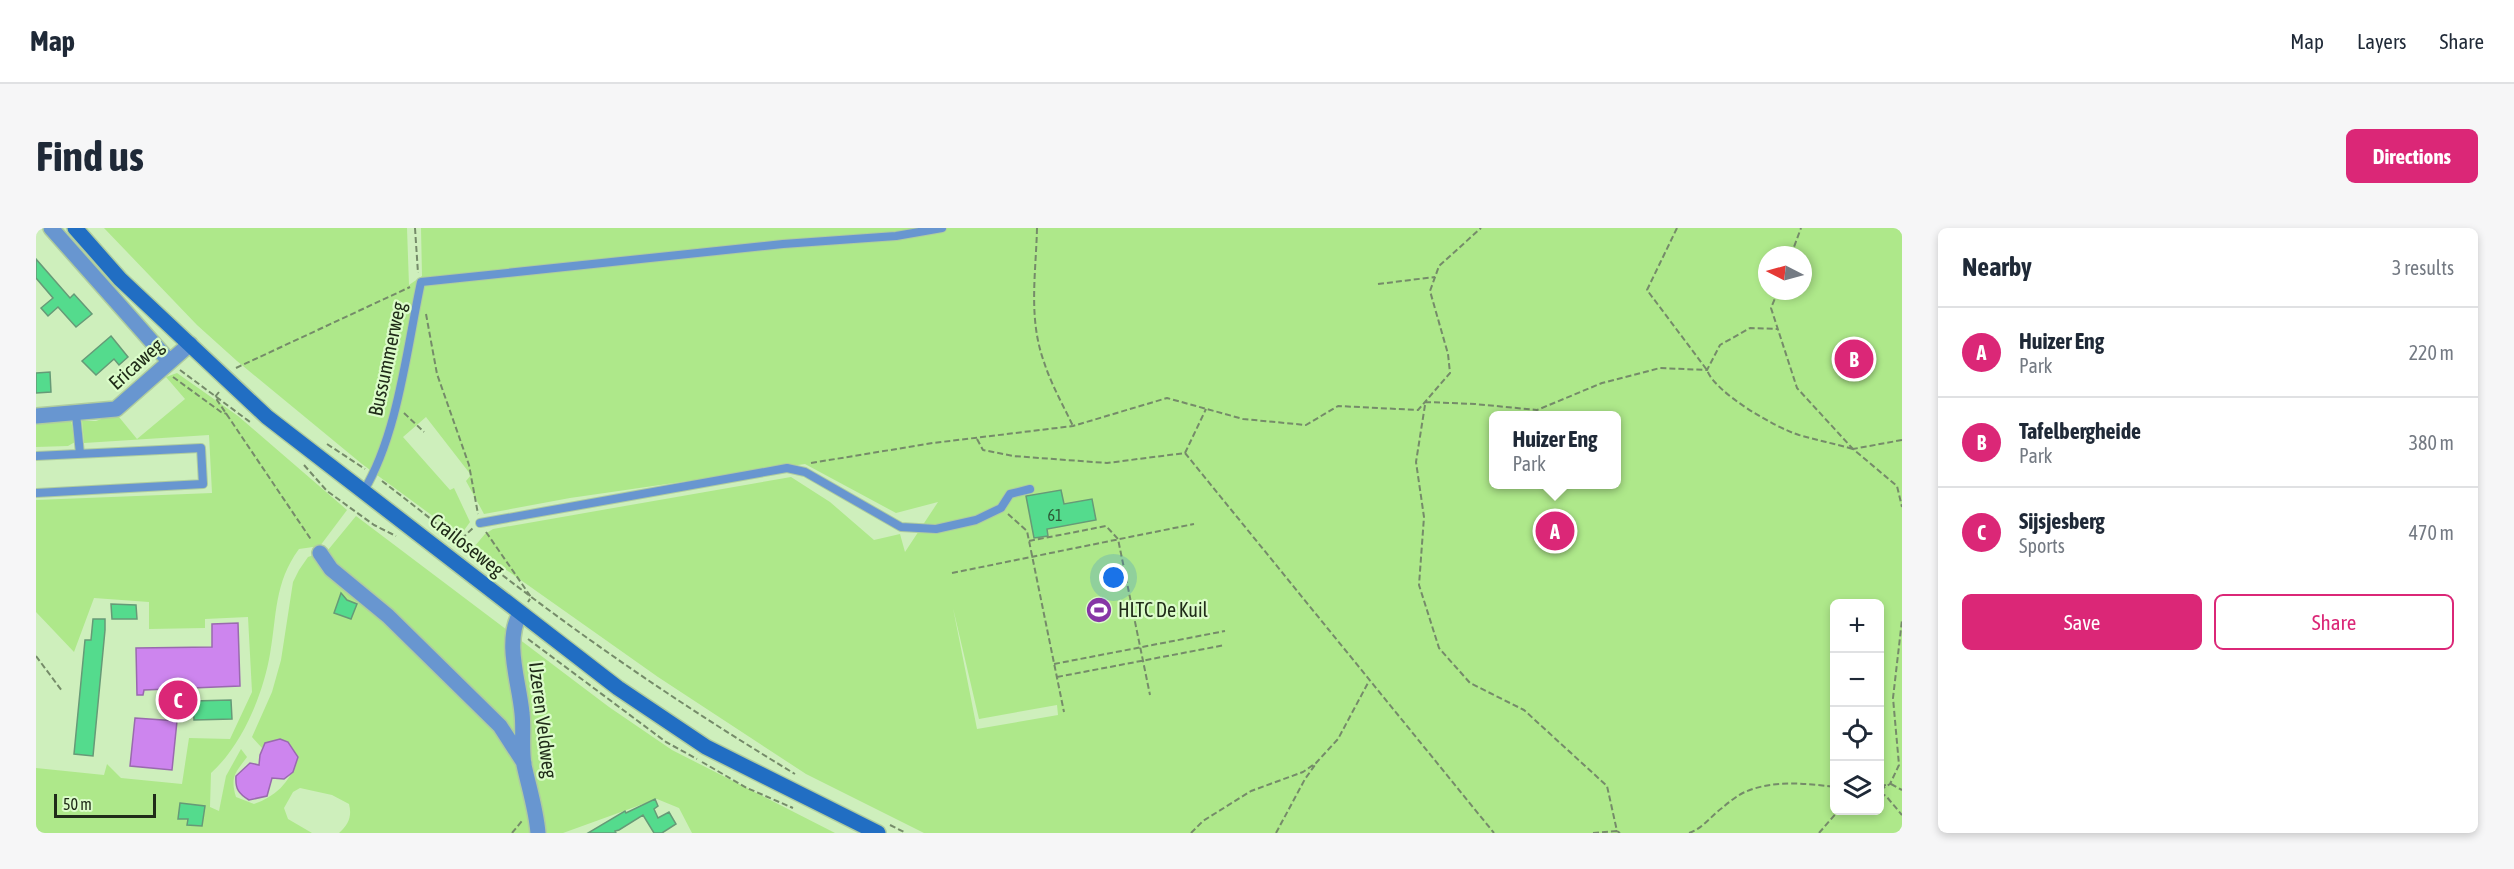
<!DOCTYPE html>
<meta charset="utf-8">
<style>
:root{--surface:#fff;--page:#f6f6f7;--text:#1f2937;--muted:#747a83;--line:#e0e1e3;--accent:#db2777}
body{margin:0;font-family:"Asap Condensed",sans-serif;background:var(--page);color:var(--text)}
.controls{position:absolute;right:18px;bottom:18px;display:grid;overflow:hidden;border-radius:9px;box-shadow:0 3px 9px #0003}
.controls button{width:54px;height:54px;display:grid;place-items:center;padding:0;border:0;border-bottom:2px solid var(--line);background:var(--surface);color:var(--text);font:30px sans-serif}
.compass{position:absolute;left:1722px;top:18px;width:54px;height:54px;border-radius:50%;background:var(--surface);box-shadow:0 3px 9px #0003;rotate:276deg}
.scale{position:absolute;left:18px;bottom:15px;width:102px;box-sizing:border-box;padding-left:6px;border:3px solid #202c19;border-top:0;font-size:16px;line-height:21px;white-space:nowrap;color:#202c19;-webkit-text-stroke:4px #dbfcc9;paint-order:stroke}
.you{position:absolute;left:1078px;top:350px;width:21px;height:21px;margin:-15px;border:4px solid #fff;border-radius:50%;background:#1a73e8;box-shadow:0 0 0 9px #1a73e833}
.badge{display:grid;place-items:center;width:39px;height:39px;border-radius:50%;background:var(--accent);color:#fff;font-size:20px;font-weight:700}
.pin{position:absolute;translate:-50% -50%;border:3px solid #fff;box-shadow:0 2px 6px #0006}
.popup{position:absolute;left:1453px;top:183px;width:132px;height:78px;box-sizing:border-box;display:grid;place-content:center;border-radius:9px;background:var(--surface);filter:drop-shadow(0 2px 4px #0005);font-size:20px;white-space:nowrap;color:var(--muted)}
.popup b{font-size:22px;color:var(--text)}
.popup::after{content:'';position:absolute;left:50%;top:100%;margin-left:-12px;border:12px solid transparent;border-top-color:var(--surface)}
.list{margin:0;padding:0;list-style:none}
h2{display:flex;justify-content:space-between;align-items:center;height:78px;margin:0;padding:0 24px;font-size:26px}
h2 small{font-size:20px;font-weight:400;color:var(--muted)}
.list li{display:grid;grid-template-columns:39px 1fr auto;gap:18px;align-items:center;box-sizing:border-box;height:90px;padding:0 24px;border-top:2px solid var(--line)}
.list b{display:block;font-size:22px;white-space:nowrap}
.list p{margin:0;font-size:20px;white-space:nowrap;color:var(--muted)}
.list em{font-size:20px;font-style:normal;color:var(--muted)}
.actions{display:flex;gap:12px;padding:18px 24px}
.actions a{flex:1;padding:14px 0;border:2px solid var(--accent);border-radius:9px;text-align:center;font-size:21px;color:var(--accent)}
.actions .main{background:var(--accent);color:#fff}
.icon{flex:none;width:33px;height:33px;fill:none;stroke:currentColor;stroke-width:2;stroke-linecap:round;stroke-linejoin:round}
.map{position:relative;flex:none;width:1866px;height:605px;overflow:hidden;border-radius:9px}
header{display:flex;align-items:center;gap:36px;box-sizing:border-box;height:84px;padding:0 30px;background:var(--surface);border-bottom:2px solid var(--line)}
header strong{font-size:28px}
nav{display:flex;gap:33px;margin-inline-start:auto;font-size:21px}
.intro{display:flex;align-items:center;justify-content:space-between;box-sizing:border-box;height:144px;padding:0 36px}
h1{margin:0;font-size:42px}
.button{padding:15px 27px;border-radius:9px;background:var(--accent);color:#fff;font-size:21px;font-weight:700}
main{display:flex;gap:36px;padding:0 36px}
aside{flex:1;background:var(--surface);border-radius:9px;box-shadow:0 3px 9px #0003}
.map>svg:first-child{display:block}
.green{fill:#aee88a;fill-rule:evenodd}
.water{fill:#cd85ee;stroke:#996aae;stroke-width:1.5}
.building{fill:#54db8d;stroke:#669a77;stroke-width:1.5}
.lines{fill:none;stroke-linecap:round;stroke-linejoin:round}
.service-casing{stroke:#afcc9f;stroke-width:10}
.minor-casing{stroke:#afcc9f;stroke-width:18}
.secondary-casing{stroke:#afcc9f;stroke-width:18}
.path{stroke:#758b69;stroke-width:2;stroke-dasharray:6 3;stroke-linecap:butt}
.service{stroke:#6896d0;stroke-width:8}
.minor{stroke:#6896d0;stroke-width:15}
.secondary{stroke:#216ec3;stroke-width:15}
.labels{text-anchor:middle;stroke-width:4.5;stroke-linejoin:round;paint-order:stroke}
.number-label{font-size:16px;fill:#2d5836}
.street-label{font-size:20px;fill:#202c19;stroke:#dbfcc9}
.poi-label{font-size:20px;fill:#202c19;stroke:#dbfcc9;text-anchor:start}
</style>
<header>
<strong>Map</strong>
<nav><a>Map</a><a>Layers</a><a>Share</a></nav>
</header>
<div class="intro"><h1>Find us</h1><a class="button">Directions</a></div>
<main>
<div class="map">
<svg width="1866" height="605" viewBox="0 0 1866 605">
<rect width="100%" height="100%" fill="#ceefbc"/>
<path class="green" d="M68,0H371L373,57L386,48L385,0H1866V605H888L770,546L622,449L438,319L449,306L457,301L755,249L794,274L838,312L864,306L869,324L902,274L860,285L769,236L534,270L448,286L430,253L435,247L390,189L367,209L414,262L418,260L434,294L424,308L326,236L201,133L161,97ZM1731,27H1767V63H1731ZM1458,188H1580V256H1458ZM1798,376H1844V582H1798ZM917,380L943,491L1021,477L1022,487L941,501Z
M141,145L202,188L311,282L284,318L263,321C238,355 241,387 234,426C227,467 206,517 175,545L174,579L183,583L190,548L205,521L211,529C199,545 194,549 200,569L218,576C241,568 255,553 262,529L229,515L226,520L216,509L236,464L245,432L257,354L263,342L272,329L292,322L320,288L573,479L636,522L799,605H656L643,580L621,571L527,605H303C313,596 316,588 313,576L296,567L264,560L257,564L248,580L252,591L276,605H0V540L68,547L71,536L85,550L146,556L153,510L194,511L216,464L212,389L169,391V400L113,401V374L58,370L38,424L0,384V272L176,265L173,207L48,215L46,193H60L82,185L85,186L83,189L101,211L149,171L130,149Z
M35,192L39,214L32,218L0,219V196Z"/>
<path class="water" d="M202,395L204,458L108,462L107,467H101L100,420L176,419V396Z
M99,490L141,493L136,542L94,538Z
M244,511L252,514L262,529L257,544L248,551L236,550L231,568L213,572C203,566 199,561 200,548L214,535L223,537L224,527L229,515Z"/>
<path class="building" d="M0,31L34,70L38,66L56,86L40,99L22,79L12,88L5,80L17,70L0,50Z
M75,108L92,129L83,137L78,131L60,147L46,133Z
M14,144L15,164L0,165V145Z
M1025,262L1028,276L1056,271L1060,292L1011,301L1012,308L998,310L990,268Z
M305,365L311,372L321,376L315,391L298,385Z
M75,376L100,377L101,391H76Z
M57,391H69V402L57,528L38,526L49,412H55Z
M195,472L196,491L158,492L157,473Z
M619,571L622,578L618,581L622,590L633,584L640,596L626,605H618L607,587L583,602L579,603L580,605H552L589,583L590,585Z
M144,575L169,578L166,598L151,597L152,591H142Z"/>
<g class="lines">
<g class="service-casing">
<path id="service" d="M40,186L44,226
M0,228L165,220L167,256L0,265
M327,264C362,207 371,119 385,54L747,16L860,8L906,0
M444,295L751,240L769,244L865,299L900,301L940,292L965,280L974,266L994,261"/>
</g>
<g class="minor-casing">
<path id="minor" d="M15,0L133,133
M0,188L80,181L154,116
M284,325L295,341L352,388L464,498L488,535
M484,385C468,415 483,453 486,485C488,502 485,520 488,537C493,560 500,581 502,605"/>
</g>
<g class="secondary-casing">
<path id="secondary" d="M39,0L84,51L231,189L582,460L670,519L842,605"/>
</g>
<path class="path" d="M379,0L382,45
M1001,0C1000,45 992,90 1008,134C1015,156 1027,177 1037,198
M1641,0L1611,62L1671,142C1679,165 1740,200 1763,207C1781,212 1799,216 1817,221
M1755,27L1765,0
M1342,56L1399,49
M1742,63L1735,80L1761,160L1817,221
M390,86L401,146L433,237L442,286
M200,140L374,59
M144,142L214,194
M137,149L185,184L191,186
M183,164L179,169L276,313
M1389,174L1439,176L1501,182L1566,155L1624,140L1671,142L1684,117L1714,100L1742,101
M1389,177L1380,234L1388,289L1383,357L1403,420L1434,455L1488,482L1571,558L1581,603L1584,605
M368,185L388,204
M941,211L947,222L977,228L1071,235L1149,225L1458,605
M1866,212L1817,221L1861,258L1866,279
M291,216L329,241
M1149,225L1170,181
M775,235L897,215L1037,198L1131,170L1207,191L1270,197L1302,178L1382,182L1414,145L1412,126L1394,63L1403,38L1445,0
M268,237L291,263L338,297L360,308
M346,253C396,291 444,331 494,368C579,432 668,491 759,546
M972,286L991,303L1028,484
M450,304L495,369L492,374
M993,313L1070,298L1082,311L1114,467
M419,317L437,300
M916,345L1158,296
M492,411L630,514L661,531
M0,428L26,463
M1018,436L1189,403
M1021,449L1189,417
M666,534L711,560L757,580
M1855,556L1866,562
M1844,558L1850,557
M1844,562L1854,556L1863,537L1857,470L1866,392
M1844,565L1850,568L1866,587
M854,597L870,605
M476,605L486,593
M1155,605L1167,593L1215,563L1267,544L1280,535L1302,511L1333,453
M1240,605L1269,551L1279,537
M1557,605L1581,603
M1653,605C1666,601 1675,588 1686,580C1693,574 1702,567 1709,564C1736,552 1771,555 1798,559
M1783,605L1803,582"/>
<use href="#service" class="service"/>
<use href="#minor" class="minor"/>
<use href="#secondary" class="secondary"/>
</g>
<defs>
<g id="stadium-disc" transform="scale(1.35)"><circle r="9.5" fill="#8636a6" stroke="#dbfcc9"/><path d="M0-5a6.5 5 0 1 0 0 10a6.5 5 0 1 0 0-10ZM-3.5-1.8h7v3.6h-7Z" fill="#fff"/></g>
</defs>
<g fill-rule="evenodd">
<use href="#stadium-disc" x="1063" y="382"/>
</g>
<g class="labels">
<g class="number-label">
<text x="1019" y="293">61</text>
</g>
<g class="street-label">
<text transform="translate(351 131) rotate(-78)" y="7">Bussummerweg</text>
<text transform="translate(100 136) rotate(-42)" y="7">Ericaweg</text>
<text transform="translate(431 317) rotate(38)" y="7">Crailoseweg</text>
<text transform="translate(507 492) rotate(83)" y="7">IJzeren Veldweg</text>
</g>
<g class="poi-label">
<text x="1082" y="389">HLTC De Kuil</text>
</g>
</g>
</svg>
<div class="controls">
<button>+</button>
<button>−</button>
<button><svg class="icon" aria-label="locate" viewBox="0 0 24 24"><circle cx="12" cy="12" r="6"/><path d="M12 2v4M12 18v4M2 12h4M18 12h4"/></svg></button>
<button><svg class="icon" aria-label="layers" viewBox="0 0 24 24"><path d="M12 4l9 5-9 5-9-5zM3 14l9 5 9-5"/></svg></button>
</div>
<svg class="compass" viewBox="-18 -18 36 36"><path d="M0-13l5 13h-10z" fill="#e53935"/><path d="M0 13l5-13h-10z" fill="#747a83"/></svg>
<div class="scale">50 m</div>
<div class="you"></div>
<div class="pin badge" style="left:1519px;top:303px">A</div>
<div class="popup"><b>Huizer Eng</b>Park</div>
<div class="pin badge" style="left:1818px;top:131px">B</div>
<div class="pin badge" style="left:142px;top:472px">C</div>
</div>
<aside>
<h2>Nearby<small>3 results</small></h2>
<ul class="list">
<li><span class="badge">A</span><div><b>Huizer Eng</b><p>Park</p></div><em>220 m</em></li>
<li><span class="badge">B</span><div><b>Tafelbergheide</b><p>Park</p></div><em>380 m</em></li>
<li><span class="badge">C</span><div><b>Sijsjesberg</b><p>Sports</p></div><em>470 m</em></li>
</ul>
<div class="actions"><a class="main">Save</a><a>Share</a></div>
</aside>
</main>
